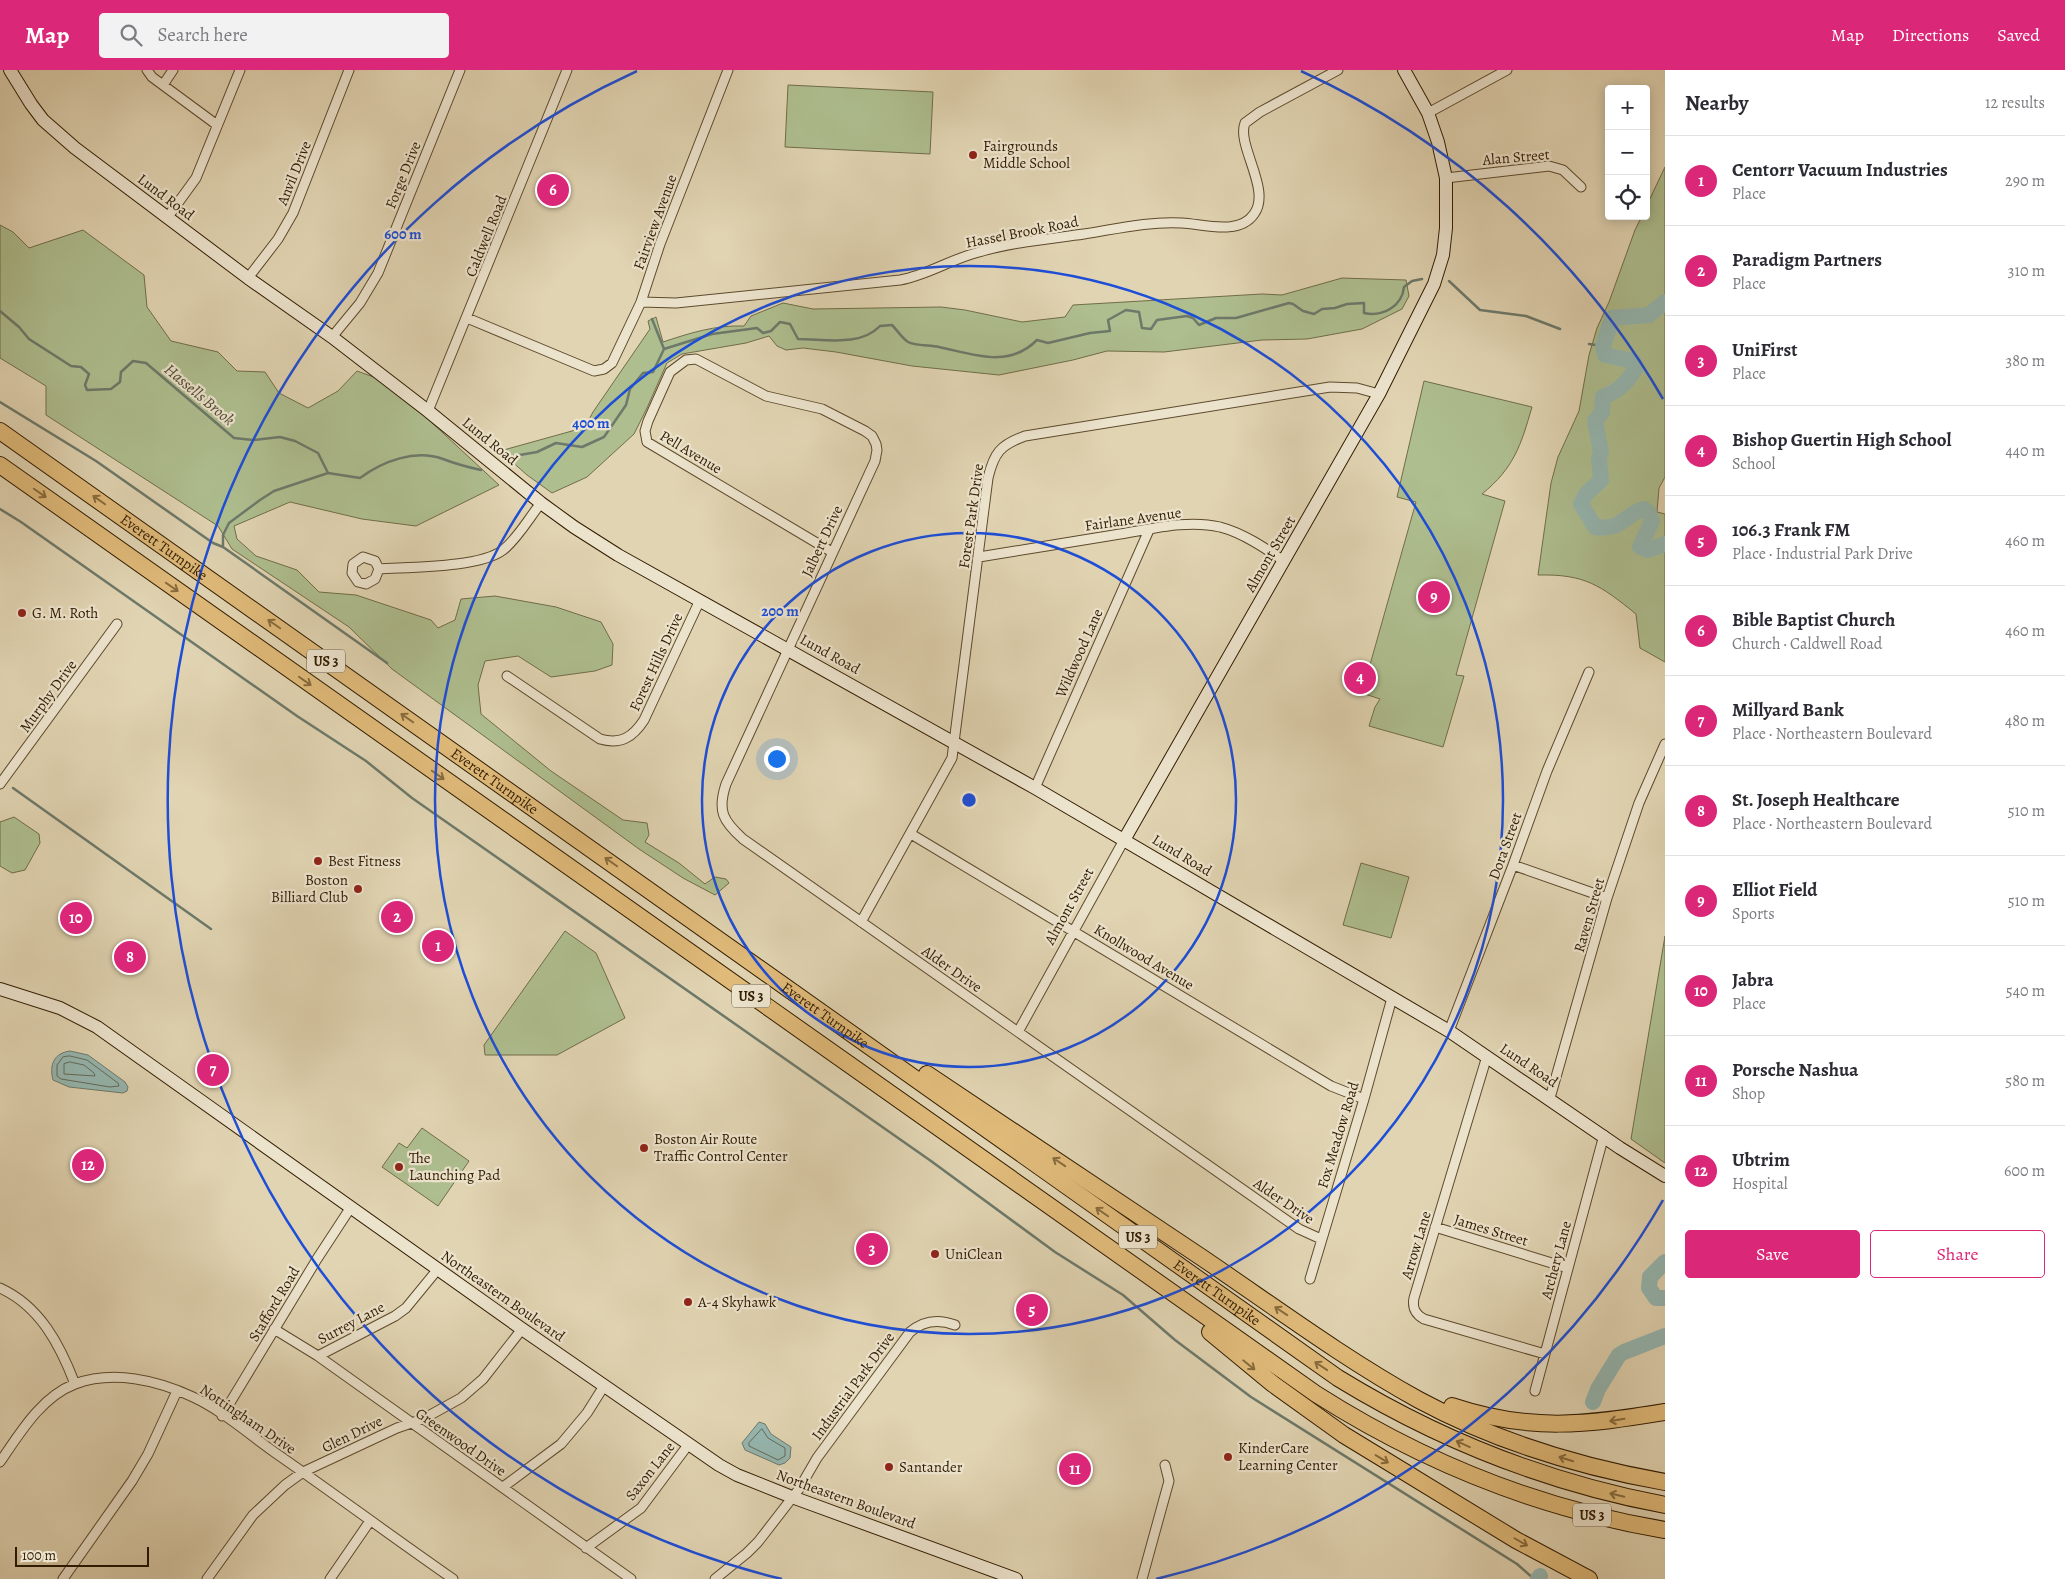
<!DOCTYPE html>
<meta charset="utf-8">
<style>
:root{--surface:#fff;--page:#f2f2f3;--text:#2b2b33;--muted:#7c7c81;--line:#e1e1e2;--accent:#db2777}
body{margin:0;font-family:Alegreya,serif;background:var(--page);color:var(--text)}
.controls{position:absolute;right:15px;top:15px;display:grid;overflow:hidden;border-radius:5px;box-shadow:0 2px 12px #0003}
.controls button{width:45px;height:45px;display:grid;place-items:center;padding:0;border:0;border-bottom:1px solid var(--line);background:var(--surface);color:var(--text);font:25px sans-serif}
.scale{position:absolute;left:15px;bottom:12px;width:134px;box-sizing:border-box;padding-left:5px;border:2px solid #311c00;border-top:0;font-size:14px;line-height:18px;white-space:nowrap;color:#311c00;-webkit-text-stroke:4px #ece3cd;paint-order:stroke}
.you{position:absolute;left:776px;top:688px;width:18px;height:18px;margin:-12px;border:4px solid #fff;border-radius:50%;background:#1a73e8;box-shadow:0 0 0 8px #1a73e833}
.badge{display:grid;place-items:center;width:32px;height:32px;border-radius:50%;background:var(--accent);color:#fff;font-size:16px;font-weight:700}
.pin{position:absolute;translate:-50% -50%;border:2px solid #fff;box-shadow:0 1px 5px #0006}
.list{margin:0;padding:0;list-style:none}
h2{display:flex;justify-content:space-between;align-items:center;height:65px;margin:0;padding:0 20px;font-size:21px}
h2 small{font-size:16px;font-weight:400;color:var(--muted)}
.list li{display:grid;grid-template-columns:32px 1fr auto;gap:15px;align-items:center;box-sizing:border-box;height:90px;padding:0 20px;border-top:1px solid var(--line)}
.list b{display:block;font-size:19px;white-space:nowrap}
.list p{margin:0;font-size:16px;white-space:nowrap;color:var(--muted)}
.list em{font-size:16px;font-style:normal;color:var(--muted)}
.actions{display:flex;gap:10px;padding:15px 20px}
.actions a{flex:1;padding:11px 0;border:1px solid var(--accent);border-radius:5px;text-align:center;font-size:18px;color:var(--accent)}
.actions .main{background:var(--accent);color:#fff}
.icon{flex:none;width:28px;height:28px;fill:none;stroke:currentColor;stroke-width:2;stroke-linecap:round;stroke-linejoin:round}
.map{position:relative;flex:none;width:1665px;height:1509px;overflow:hidden}
header{display:flex;align-items:center;gap:30px;box-sizing:border-box;height:70px;padding:0 25px;background:var(--accent);color:#fff}
header strong{font-size:24px}
nav{display:flex;gap:28px;margin-inline-start:auto;font-size:18px}
.search{width:350px;height:45px;background:var(--page);display:flex;align-items:center;gap:12px;box-sizing:border-box;padding:0 18px;border-radius:5px;color:var(--muted);font-size:19px}
main{display:flex}
aside{flex:1;background:var(--surface)}
.map>svg:first-child{display:block}
.green{fill:#aebe8f;stroke:#706d48}
.water{fill:#95b7b1;stroke:#6d796a}
.lines{fill:none;stroke-linecap:round;stroke-linejoin:round}
.shore{stroke:#636a58;stroke-width:1}
.stream{stroke:#6d796a;stroke-width:2.5}
.river{stroke:#95b7b1;stroke-width:16}
.street-casing{stroke:#5d4a2c;stroke-width:11}
.secondary-casing{stroke:#311c00;stroke-width:14}
.highway-casing{stroke:#311c00;stroke-width:18}
.street{stroke:#ece3cd;stroke-width:9}
.secondary{stroke:#ece3cd;stroke-width:12}
.highway{stroke:#e0ba79;stroke-width:16}
.oneway{stroke:#886b3c}
.ring{fill:none;stroke:#1d4ed8;stroke-width:2.5}
.poi-dot{fill:#8f2418;stroke:#ece3cd;stroke-width:2}
.labels{text-anchor:middle;stroke-width:4.5;stroke-linejoin:round;paint-order:stroke}
.shield{fill:#ece3cd;stroke:#69583e;stroke-width:1}
.shield-label{font-size:14px;font-weight:bold;fill:#311c00}
.poi-label{font-size:15px;fill:#311c00;stroke:#ece3cd;text-anchor:start}
.street-label{font-size:15px;fill:#311c00;stroke:#ece3cd}
.water-label{font-size:16px;font-style:italic;fill:#4f4a35;stroke:#ece3cd}
.centre{fill:#1d4ed8;stroke:#ece3cd;stroke-width:2.5}
.ring-label{font-size:15px;text-anchor:middle;font-weight:bold;fill:#1d4ed8;stroke:#ece3cd;stroke-width:4.5;stroke-linejoin:round;paint-order:stroke}
</style>
<header>
<strong>Map</strong>
<div class="search"><svg class="icon" aria-label="search" viewBox="0 0 24 24"><circle cx="10" cy="10" r="6"/><path d="M15 15l6 6"/></svg>Search here</div>
<nav><a>Map</a><a>Directions</a><a>Saved</a></nav>
</header>
<main>
<div class="map">
<svg width="1665" height="1509" viewBox="0 0 1665 1509">
<rect width="100%" height="100%" fill="#e1d4b2"/>
<filter id="stains"><feTurbulence type="fractalNoise" baseFrequency=".004" numOctaves="4"/><feColorMatrix values="0 0 0 0 .2 0 0 0 0 .09 0 0 0 0 .02 0 0 0 .5 -.17"/></filter>
<radialGradient id="worn" r=".72"><stop offset=".6" stop-color="#630" stop-opacity="0"/><stop offset="1" stop-color="#630" stop-opacity=".3"/></radialGradient>
<path class="green" d="M788,15L933,22L930,84L785,77Z
M1665,97V407L1659,418L1657,442L1665,444V592L1640,578L1636,544C1600,515 1585,504 1538,505L1551,413L1558,387L1579,341L1589,285L1597,258L1609,232L1635,160L1642,146H1646V137Z
M0,155L13,162L29,178L83,160L144,205L147,237L171,271L218,282L237,301L265,302L279,323L308,338L338,321L357,301L382,310L416,338L499,415L416,456L362,449L290,432L234,456L237,469L256,486L297,500L319,522L356,525L431,550L438,558L455,550L461,529L495,526L556,537L601,552L613,574L612,595L595,601L551,607L518,586L485,591L478,615L481,644L551,701L623,750L647,753L649,765L645,772L679,793L705,814L715,807L726,809L729,813L715,825L683,808L639,779L392,599L349,557L232,479L218,456L46,345V316L0,288Z
M1342,208L1406,210L1409,226L1402,239L1362,259L1307,269L1262,270L1164,282L1107,281L1073,290L999,305L912,296L836,282L803,278L786,280L777,276L769,266L746,273L682,284L667,293L647,338L634,364L587,407L552,423L527,405L500,381L572,361L586,355L593,342L650,259L648,251L656,247L663,272C690,263 715,255 744,256L751,246L783,233L813,239L941,237L965,240L1022,252L1065,247L1073,235L1262,224L1282,225Z
M1424,311L1532,337C1521,375 1514,398 1482,424L1505,431L1456,605L1464,606L1443,677L1369,656L1375,637L1380,629L1362,623L1416,432L1397,427Z
M14,747L39,764L40,773L25,800L12,803L0,796V752Z
M1361,793L1409,807L1391,868L1343,855Z
M565,861L596,883L625,948L557,985H485L484,975Z
M1665,866V1093L1631,1069Z
M422,1058L469,1091L438,1136L382,1097L399,1073L407,1078Z"/>
<path class="water" d="M70,981L88,985L125,1012L128,1017L127,1021L123,1023L69,1017L53,1010C49,995 54,983 70,981Z
M759,1352L765,1354L771,1364L791,1377L790,1388L785,1393L779,1395L745,1380L742,1373Z"/>
<g class="lines">
<path class="shore" d="M70,986L87,990L118,1013L119,1016L110,1017L61,1009L57,1006V995L63,987Z
M70,992L84,995L94,1003L95,1006L64,1004V994Z
M762,1359L768,1368L785,1378V1386L778,1390L749,1376V1373Z"/>
<path class="stream" d="M1449,211L1480,240L1526,246L1560,259
M0,241L19,257L29,269L71,296L81,297L89,304L85,315L87,320L111,319L120,312L121,302L133,291L146,293L234,368L253,370L280,367L295,371L318,383L328,403L360,408C383,391 415,379 443,389C456,394 467,397 481,400
M652,249L664,279
M1589,274L1603,276
M0,332L96,391L213,473L223,477
M508,387L537,382L556,373L582,377L604,367L626,335L630,319L643,303L653,302L664,279L712,264L757,258L763,263L771,261L780,252L790,254L798,269C825,269 860,277 880,256L892,255C897,260 902,268 908,272C915,276 930,275 939,277C973,284 1008,299 1037,270L1048,273L1090,263L1110,261L1108,250L1126,240L1139,242L1142,258L1151,259L1157,250L1187,246L1193,248L1199,255L1216,248H1236L1289,233L1293,234L1303,241L1314,244L1322,239L1335,238L1347,234L1364,233V243C1382,247 1402,237 1404,217L1412,211L1422,209
M328,403L274,421L260,430L229,453L223,465V477L387,593
M0,439L21,452L297,646L366,691L412,728L931,1091L1055,1182L1123,1225L1175,1270L1251,1327L1517,1494L1534,1509
M13,718L211,859"/>
<path class="river" d="M1665,232L1649,245L1612,248L1603,276L1605,285L1633,291L1636,297C1628,312 1620,320 1603,327L1602,342L1595,351L1601,382L1599,389L1601,410L1586,424L1581,434L1595,457C1623,461 1624,444 1644,439L1649,443L1652,451L1640,477L1648,480L1665,474
M1665,1192L1650,1207L1649,1218L1656,1228H1665
M1593,1332L1598,1319L1619,1285L1624,1282L1665,1266
M1538,1509L1540,1506"/>
<g class="street-casing">
<path id="street" d="M147,0L152,7L217,55
M163,15L173,0
M1428,43L1507,0
M1446,108L1549,96L1563,100L1581,117
M167,148L196,108L240,0
M248,208L278,169L293,143L349,0
M641,232L676,233L900,210C928,205 951,189 979,182C1013,172 1049,169 1084,164C1116,159 1149,151 1182,153C1203,154 1239,166 1254,144C1272,120 1236,75 1245,53L1260,42L1338,0
M467,248L594,301L604,299L612,293L641,232L660,174L728,0
M332,267L360,233L378,203L460,0
M428,341L567,0
M832,482L647,372L645,361L648,351L670,302L686,290L696,289L766,326L822,339L865,361L872,366L876,374L877,380L875,391L726,714C717,741 723,751 743,769L1299,1159L1321,1169
M979,487C1024,480 1069,472 1114,465C1148,460 1186,449 1220,457C1243,463 1265,478 1284,491
M379,499L375,509L366,514L358,512L352,503L353,494L363,487L375,491L379,499C409,497 480,498 503,480C518,468 529,448 541,433
M507,606L600,669C621,675 633,667 644,650L700,530
M0,714L117,554
M1035,718L1149,460
M911,764L1331,1016L1364,1029
M1513,795L1607,828
M861,852L952,688L988,408C994,383 1000,375 1025,366L1330,317L1357,318L1379,324
M1449,961L1513,795L1547,701L1589,602
M1018,962L1124,770
M1487,986L1414,1228C1412,1238 1415,1244 1424,1249L1545,1284
M1550,1028L1607,828L1639,733L1665,674
M1435,1157L1568,1198
M1310,1209L1364,1029L1392,928
M0,1218C40,1236 60,1275 75,1314
M274,1259L318,1286L631,1509
M318,1286L395,1246L406,1238L438,1199
M1535,1321L1604,1065
M222,1346L317,1189L351,1137
M0,1392C20,1363 41,1327 75,1314C113,1300 157,1310 193,1327C223,1341 250,1365 277,1384C336,1425 394,1468 453,1509
M503,1417L561,1374L587,1343L604,1316
M586,1478L641,1438L688,1375
M63,1509L132,1411L148,1384L177,1321
M207,1509L253,1445L285,1415L303,1402L397,1358L423,1349L461,1328L483,1309L522,1259
M330,1509L370,1451
M715,1509L747,1483L758,1472L799,1419L817,1388L910,1262C924,1250 939,1249 955,1255
M1142,1509L1169,1411L1165,1395"/>
</g>
<g class="secondary-casing">
<path id="secondary" d="M10,0L31,34L43,50L75,78L248,208L332,267L428,341L541,433L574,457L618,485L1035,718L1449,961L1620,1078L1665,1106
M1124,770L1379,324L1434,214L1443,185L1446,158V108L1438,72L1428,43L1404,0
M0,919L60,938L97,957L522,1259L719,1395L737,1405L792,1427L1016,1509"/>
</g>
<g class="highway-casing">
<g id="highway">
<path id="s1" d="M0,361L1338,1308C1439,1370 1548,1413 1665,1435"/>
<path d="M0,395L1316,1324C1423,1392 1539,1439 1665,1460"/>
<path d="M927,1004C1019,1065 1110,1126 1201,1187C1272,1235 1343,1288 1419,1330C1495,1371 1580,1397 1665,1412"/>
<path d="M1210,1262L1273,1314L1344,1365L1516,1470L1589,1509"/>
<path d="M1452,1336C1530,1362 1586,1355 1665,1342"/>
</g>
</g>
<use href="#street" class="street"/>
<use href="#secondary" class="secondary"/>
<use href="#highway" class="highway"/>
</g>
<defs><path id="oneway-shaft" d="M-6 0H5M1.5-3L5.5 0L1.5 3" fill="none" stroke-width="1.6" stroke-linecap="round" stroke-linejoin="round" transform="scale(1.25)"/></defs>
<g class="oneway">
<use href="#oneway-shaft" transform="translate(40 423) rotate(35)"/>
<use href="#oneway-shaft" transform="translate(99 430) rotate(-145)"/>
<use href="#oneway-shaft" transform="translate(172 517) rotate(35)"/>
<use href="#oneway-shaft" transform="translate(274 554) rotate(-145)"/>
<use href="#oneway-shaft" transform="translate(305 611) rotate(35)"/>
<use href="#oneway-shaft" transform="translate(407 648) rotate(-145)"/>
<use href="#oneway-shaft" transform="translate(438 705) rotate(35)"/>
<use href="#oneway-shaft" transform="translate(611 792) rotate(-145)"/>
<use href="#oneway-shaft" transform="translate(1059 1092) rotate(-146)"/>
<use href="#oneway-shaft" transform="translate(1102 1142) rotate(-145)"/>
<use href="#oneway-shaft" transform="translate(1281 1241) rotate(-146)"/>
<use href="#oneway-shaft" transform="translate(1249 1295) rotate(39)"/>
<use href="#oneway-shaft" transform="translate(1321 1296) rotate(-146)"/>
<use href="#oneway-shaft" transform="translate(1617 1350) rotate(171)"/>
<use href="#oneway-shaft" transform="translate(1463 1374) rotate(-156)"/>
<use href="#oneway-shaft" transform="translate(1382 1389) rotate(31)"/>
<use href="#oneway-shaft" transform="translate(1566 1389) rotate(-163)"/>
<use href="#oneway-shaft" transform="translate(1617 1425) rotate(-167)"/>
<use href="#oneway-shaft" transform="translate(1521 1472) rotate(30)"/>
</g>
<g class="ring">
<circle cx="969" cy="730" r="267"/>
<circle cx="969" cy="730" r="534"/>
<path d="M1663 1130A801 801 0 0 1 1156 1509M782 1509A801 801 0 0 1 637 1M1301 1A801 801 0 0 1 1663 329"/>
</g>
<g class="poi-dot">
<circle cx="973" cy="85" r="5"/>
<circle cx="22" cy="543" r="5"/>
<circle cx="318" cy="791" r="5"/>
<circle cx="358" cy="819" r="5"/>
<circle cx="644" cy="1078" r="5"/>
<circle cx="399" cy="1097" r="5"/>
<circle cx="935" cy="1184" r="5"/>
<circle cx="688" cy="1232" r="5"/>
<circle cx="1228" cy="1387" r="5"/>
<circle cx="889" cy="1397" r="5"/>
</g>
<g class="labels">
<g class="shield">
<rect x="307" y="579.5" width="38" height="23" rx="4"/>
<rect x="732" y="914.5" width="38" height="23" rx="4"/>
<rect x="1119" y="1155.5" width="38" height="23" rx="4"/>
<rect x="1573" y="1433.5" width="38" height="23" rx="4"/>
</g>
<g class="shield-label">
<text x="326" y="596">US 3</text>
<text x="751" y="931">US 3</text>
<text x="1138" y="1172">US 3</text>
<text x="1592" y="1450">US 3</text>
</g>
<g class="poi-label">
<text x="983" y="81">Fairgrounds<tspan x="983" dy="17">Middle School</tspan></text>
<text x="32" y="548">G. M. Roth</text>
<text x="328" y="796">Best Fitness</text>
<text x="348" y="815" text-anchor="end">Boston<tspan x="348" dy="17">Billiard Club</tspan></text>
<text x="654" y="1074">Boston Air Route<tspan x="654" dy="17">Traffic Control Center</tspan></text>
<text x="409" y="1093">The<tspan x="409" dy="17">Launching Pad</tspan></text>
<text x="945" y="1189">UniClean</text>
<text x="698" y="1237">A-4 Skyhawk</text>
<text x="1238" y="1383">KinderCare<tspan x="1238" dy="17">Learning Center</tspan></text>
<text x="899" y="1402">Santander</text>
</g>
<g class="street-label">
<text transform="translate(1516 87) rotate(-5)" y="5">Alan Street</text>
<text transform="translate(294 103) rotate(-68)" y="5">Anvil Drive</text>
<text transform="translate(403 105) rotate(-68)" y="5">Forge Drive</text>
<text transform="translate(166 127) rotate(37)" y="5">Lund Road</text>
<text transform="translate(655 152) rotate(-70)" y="5">Fairview Avenue</text>
<text transform="translate(1022 162) rotate(-11)" y="5">Hassel Brook Road</text>
<text transform="translate(486 166) rotate(-68)" y="5">Caldwell Road</text>
<text transform="translate(490 371) rotate(39)" y="5">Lund Road</text>
<text transform="translate(691 382) rotate(31)" y="5">Pell Avenue</text>
<text transform="translate(971 446) rotate(-82)" y="5">Forest Park Drive</text>
<text transform="translate(1133 449) rotate(-8)" y="5">Fairlane Avenue</text>
<text transform="translate(822 471) rotate(-65)" y="5">Jalbert Drive</text>
<text dy="5" stroke="none"><textPath href="#s1" startOffset="201">Everett Turnpike</textPath></text>
<text transform="translate(1270 484) rotate(-60)" y="5">Almont Street</text>
<text transform="translate(1079 583) rotate(-66)" y="5">Wildwood Lane</text>
<text transform="translate(830 584) rotate(29)" y="5">Lund Road</text>
<text transform="translate(656 592) rotate(-65)" y="5">Forest Hills Drive</text>
<text transform="translate(48 626) rotate(-54)" y="5">Murphy Drive</text>
<text dy="5" stroke="none"><textPath href="#s1" startOffset="606">Everett Turnpike</textPath></text>
<text transform="translate(1505 776) rotate(-70)" y="5">Dora Street</text>
<text transform="translate(1182 785) rotate(31)" y="5">Lund Road</text>
<text transform="translate(1069 836) rotate(-61)" y="5">Almont Street</text>
<text transform="translate(1589 845) rotate(-74)" y="5">Raven Street</text>
<text transform="translate(1144 887) rotate(31)" y="5">Knollwood Avenue</text>
<text transform="translate(952 899) rotate(35)" y="5">Alder Drive</text>
<text dy="5" stroke="none"><textPath href="#s1" startOffset="1011">Everett Turnpike</textPath></text>
<text transform="translate(1529 995) rotate(34)" y="5">Lund Road</text>
<text transform="translate(1338 1065) rotate(-73)" y="5">Fox Meadow Road</text>
<text transform="translate(1284 1131) rotate(34)" y="5">Alder Drive</text>
<text transform="translate(1491 1160) rotate(17)" y="5">James Street</text>
<text transform="translate(1416 1175) rotate(-73)" y="5">Arrow Lane</text>
<text transform="translate(1556 1190) rotate(-75)" y="5">Archery Lane</text>
<text dy="5" stroke="none"><textPath href="#s1" startOffset="1491">Everett Turnpike</textPath></text>
<text transform="translate(503 1226) rotate(35)" y="5">Northeastern Boulevard</text>
<text transform="translate(274 1234) rotate(-59)" y="5">Stafford Road</text>
<text transform="translate(351 1253) rotate(-28)" y="5">Surrey Lane</text>
<text transform="translate(853 1316) rotate(-54)" y="5">Industrial Park Drive</text>
<text transform="translate(248 1349) rotate(34)" y="5">Nottingham Drive</text>
<text transform="translate(352 1364) rotate(-26)" y="5">Glen Drive</text>
<text transform="translate(461 1372) rotate(35)" y="5">Greenwood Drive</text>
<text transform="translate(650 1401) rotate(-52)" y="5">Saxon Lane</text>
<text transform="translate(846 1429) rotate(20)" y="5">Northeastern Boulevard</text>
</g>
<g class="water-label">
<text transform="translate(200 324) rotate(40)" y="6">Hassells Brook</text>
</g>
</g>
<circle cx="969" cy="730" r="8" class="centre"/>
<g class="ring-label">
<text x="403" y="169">600 m</text>
<text x="591" y="358">400 m</text>
<text x="780" y="546">200 m</text>
</g>
<rect width="100%" height="100%" filter="url(#stains)"/>
<rect width="100%" height="100%" fill="url(#worn)"/>
</svg>
<div class="controls">
<button>+</button>
<button>−</button>
<button><svg class="icon" aria-label="locate" viewBox="0 0 24 24"><circle cx="12" cy="12" r="6"/><path d="M12 2v4M12 18v4M2 12h4M18 12h4"/></svg></button>
</div>
<div class="scale">100 m</div>
<div class="you"></div>
<div class="pin badge" style="left:438px;top:876px">1</div>
<div class="pin badge" style="left:397px;top:847px">2</div>
<div class="pin badge" style="left:872px;top:1179px">3</div>
<div class="pin badge" style="left:1360px;top:608px">4</div>
<div class="pin badge" style="left:1032px;top:1240px">5</div>
<div class="pin badge" style="left:553px;top:120px">6</div>
<div class="pin badge" style="left:213px;top:1000px">7</div>
<div class="pin badge" style="left:130px;top:887px">8</div>
<div class="pin badge" style="left:1434px;top:527px">9</div>
<div class="pin badge" style="left:76px;top:848px">10</div>
<div class="pin badge" style="left:1075px;top:1399px">11</div>
<div class="pin badge" style="left:88px;top:1095px">12</div>
</div>
<aside>
<h2>Nearby<small>12 results</small></h2>
<ul class="list">
<li><span class="badge">1</span><div><b>Centorr Vacuum Industries</b><p>Place</p></div><em>290 m</em></li>
<li><span class="badge">2</span><div><b>Paradigm Partners</b><p>Place</p></div><em>310 m</em></li>
<li><span class="badge">3</span><div><b>UniFirst</b><p>Place</p></div><em>380 m</em></li>
<li><span class="badge">4</span><div><b>Bishop Guertin High School</b><p>School</p></div><em>440 m</em></li>
<li><span class="badge">5</span><div><b>106.3 Frank FM</b><p>Place · Industrial Park Drive</p></div><em>460 m</em></li>
<li><span class="badge">6</span><div><b>Bible Baptist Church</b><p>Church · Caldwell Road</p></div><em>460 m</em></li>
<li><span class="badge">7</span><div><b>Millyard Bank</b><p>Place · Northeastern Boulevard</p></div><em>480 m</em></li>
<li><span class="badge">8</span><div><b>St. Joseph Healthcare</b><p>Place · Northeastern Boulevard</p></div><em>510 m</em></li>
<li><span class="badge">9</span><div><b>Elliot Field</b><p>Sports</p></div><em>510 m</em></li>
<li><span class="badge">10</span><div><b>Jabra</b><p>Place</p></div><em>540 m</em></li>
<li><span class="badge">11</span><div><b>Porsche Nashua</b><p>Shop</p></div><em>580 m</em></li>
<li><span class="badge">12</span><div><b>Ubtrim</b><p>Hospital</p></div><em>600 m</em></li>
</ul>
<div class="actions"><a class="main">Save</a><a>Share</a></div>
</aside>
</main>
